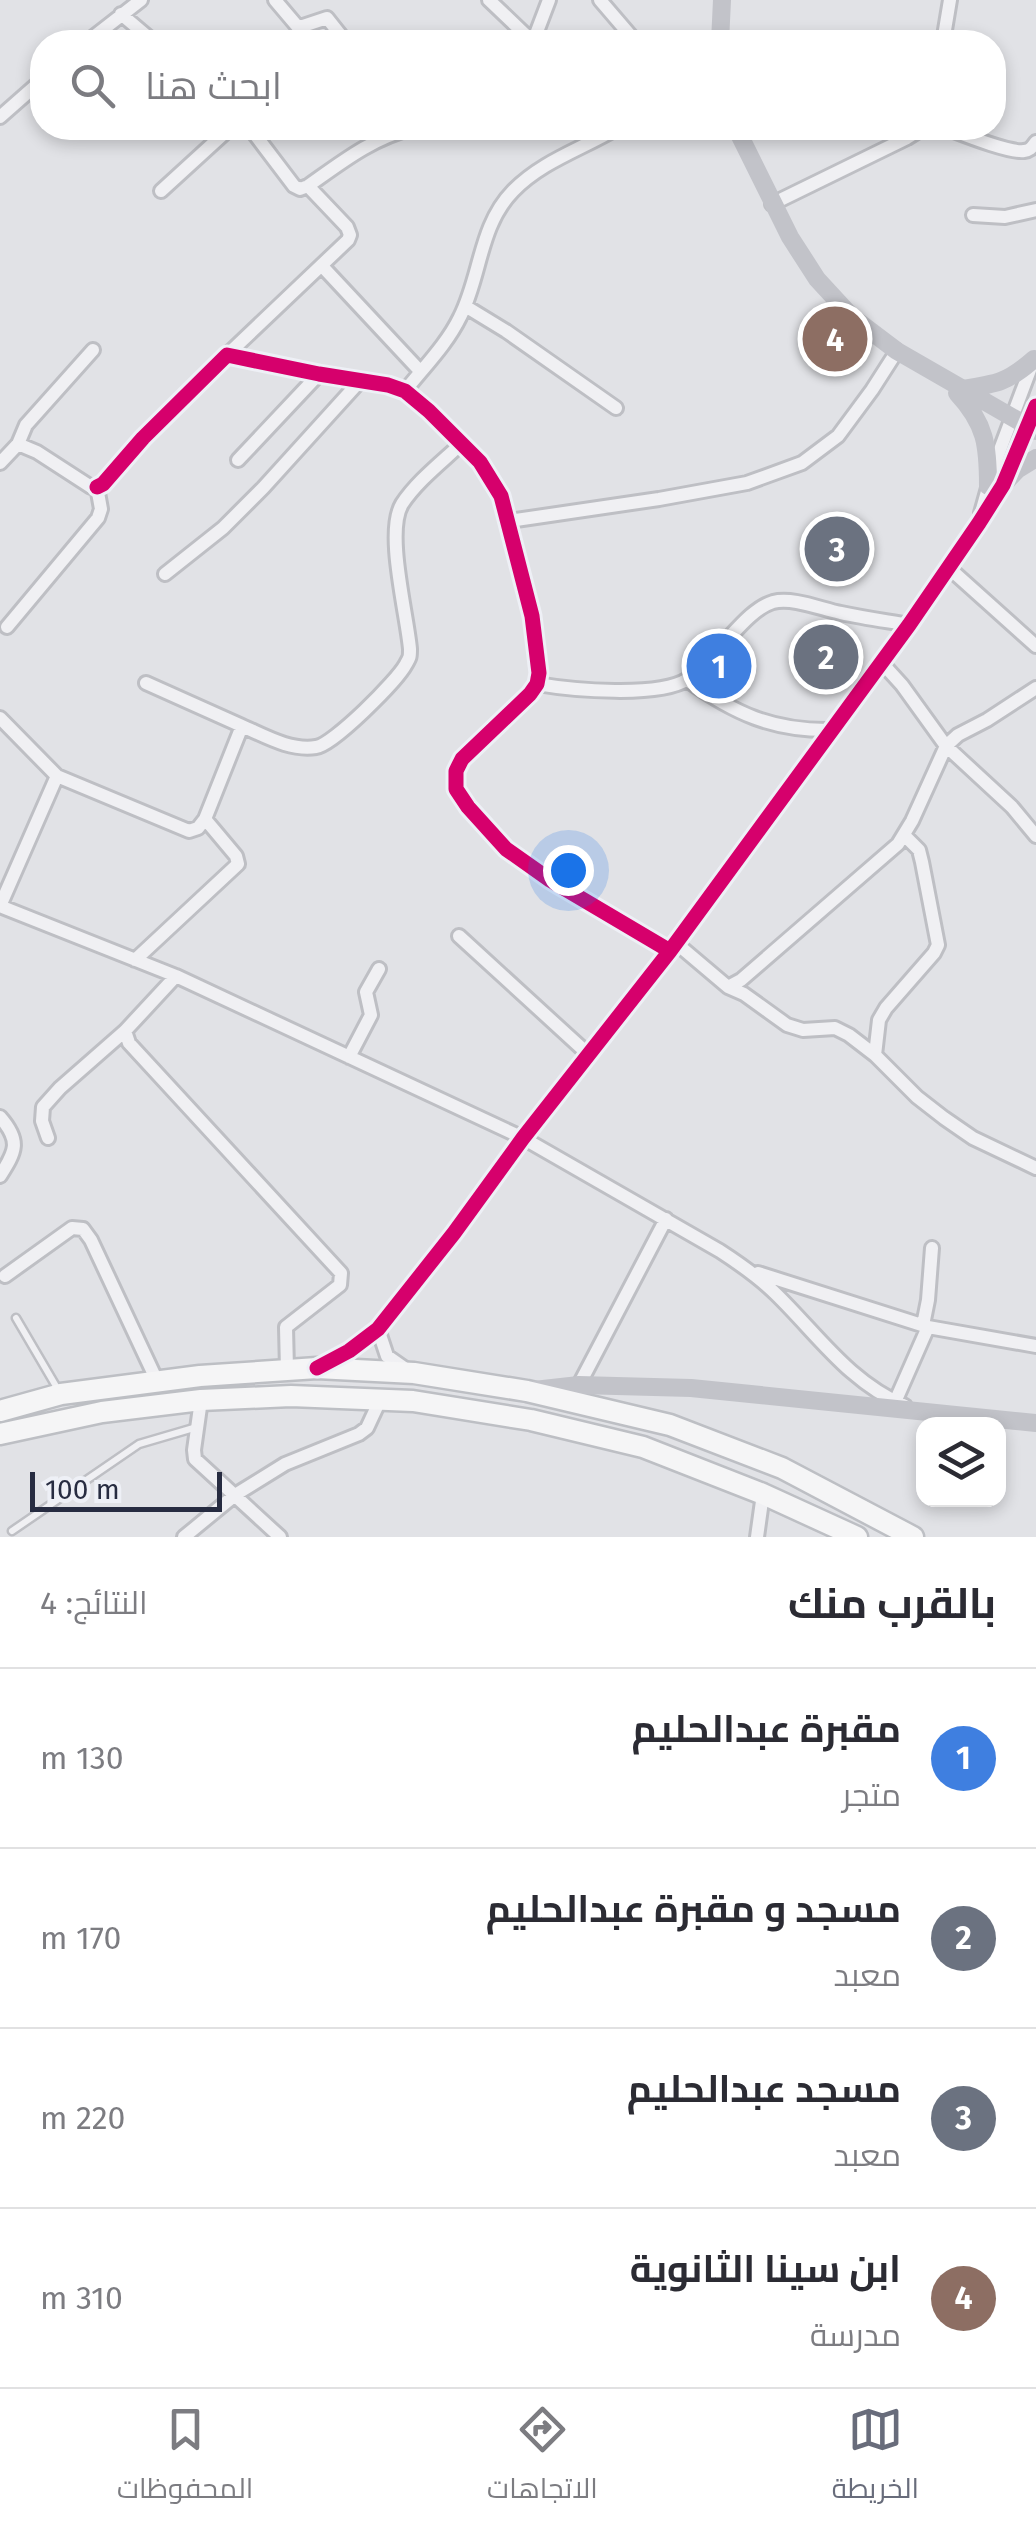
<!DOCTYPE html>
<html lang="ar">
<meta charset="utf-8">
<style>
:root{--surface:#fff;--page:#f2f2f3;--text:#2b2b33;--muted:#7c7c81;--line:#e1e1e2;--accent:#686c7b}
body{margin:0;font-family:"Fira Sans",Cairo,sans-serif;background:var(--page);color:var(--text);direction:rtl}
.controls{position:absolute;right:30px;bottom:30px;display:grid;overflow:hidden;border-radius:20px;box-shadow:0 5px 15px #0003}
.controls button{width:90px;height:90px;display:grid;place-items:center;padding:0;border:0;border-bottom:2px solid var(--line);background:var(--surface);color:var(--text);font:50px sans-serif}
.scale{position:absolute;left:30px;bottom:25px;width:192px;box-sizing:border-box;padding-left:10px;border:5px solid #272c41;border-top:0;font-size:28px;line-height:35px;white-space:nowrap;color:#272c41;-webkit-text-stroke:8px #eef0f6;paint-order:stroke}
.you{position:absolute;left:568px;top:870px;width:35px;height:35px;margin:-25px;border:8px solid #fff;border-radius:50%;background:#1a73e8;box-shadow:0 0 0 15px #1a73e833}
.badge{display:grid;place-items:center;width:65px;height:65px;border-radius:50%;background:var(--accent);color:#fff;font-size:32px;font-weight:700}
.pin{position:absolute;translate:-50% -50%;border:5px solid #fff;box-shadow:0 2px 10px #0006}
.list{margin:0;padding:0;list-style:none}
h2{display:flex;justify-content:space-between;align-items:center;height:130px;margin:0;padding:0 40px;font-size:42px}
h2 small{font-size:32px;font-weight:400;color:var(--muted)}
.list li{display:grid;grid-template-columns:65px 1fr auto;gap:30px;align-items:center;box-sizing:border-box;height:180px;padding:0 40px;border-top:2px solid var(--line)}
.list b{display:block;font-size:38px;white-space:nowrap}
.list p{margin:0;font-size:32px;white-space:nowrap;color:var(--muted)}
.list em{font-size:32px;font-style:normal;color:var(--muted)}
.icon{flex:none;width:55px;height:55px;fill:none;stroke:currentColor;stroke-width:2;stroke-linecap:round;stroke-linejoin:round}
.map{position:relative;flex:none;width:1036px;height:1537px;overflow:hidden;direction:ltr}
.search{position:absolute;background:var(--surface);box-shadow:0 5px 15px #0003;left:30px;right:30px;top:30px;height:110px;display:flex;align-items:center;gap:25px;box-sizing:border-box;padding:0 35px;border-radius:40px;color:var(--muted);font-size:38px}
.sheet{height:850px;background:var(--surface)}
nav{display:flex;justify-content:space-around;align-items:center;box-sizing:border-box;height:140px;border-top:2px solid var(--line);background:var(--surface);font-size:28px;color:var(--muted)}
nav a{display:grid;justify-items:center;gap:5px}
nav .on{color:var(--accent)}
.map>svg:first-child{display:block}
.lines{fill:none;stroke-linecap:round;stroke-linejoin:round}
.lane-casing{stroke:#bebfc4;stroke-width:11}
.street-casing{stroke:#bebfc4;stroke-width:18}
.primary-casing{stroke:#bdbfc4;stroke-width:25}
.lane{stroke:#f0f0f3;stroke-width:6}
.street{stroke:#f0f0f3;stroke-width:12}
.secondary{stroke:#c2c3c9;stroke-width:18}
.primary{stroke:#f5f5f6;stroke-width:20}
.cycleway-casing{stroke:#eef0f6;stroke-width:21}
.cycleway{stroke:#d6006c;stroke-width:15}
</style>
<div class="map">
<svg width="1036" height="1537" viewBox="0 0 1036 1537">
<rect width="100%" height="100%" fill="#e1e2e6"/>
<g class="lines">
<g class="lane-casing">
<path id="lane" d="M16,1318L60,1393
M12,1531L139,1444L197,1427"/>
</g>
<g class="street-casing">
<path id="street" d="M275,0L297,26H303L327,18L346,42
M489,0L533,42
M600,0L636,42
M121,14L154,42
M87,42L141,0
M533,42L549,0
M943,42L950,0
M0,117L42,80
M250,128L294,186L300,189L308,186C342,162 372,138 413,128
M946,128C962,134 1009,153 1024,151C1031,150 1032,147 1036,142
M161,191L230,128
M772,204L907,138L923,128
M973,215L1005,217L1036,210
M322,266L420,371
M465,306L506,331L616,408
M227,355L348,240L350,235L347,227L308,186
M405,391C424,367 447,344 460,317C481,276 479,226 513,191C542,161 582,149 617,128
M18,444L26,425L93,350
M238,460L319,374
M0,463L18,444L37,452L91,487H97
M97,487L103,484L143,438L227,355L319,374L388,385L405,391L429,411L480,462L501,496L532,616L539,673L537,684L530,694L462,759L456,771V789L468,807L506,849L550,880L670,951
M981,513L995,463L1033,362
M509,521L659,499L747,483L802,463L838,436L872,390L897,351
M949,568L1036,646
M165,574L223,528L263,488L360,381
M7,627L98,518L101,509L97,487
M882,663L902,685L946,746L1012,807L1036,836
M687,680C734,713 772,731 831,730
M146,683L242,726
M537,684C572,690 659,698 688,679C700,670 710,657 721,646C735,632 753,608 773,602C793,597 821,609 841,613C864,618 886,621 909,625
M0,718L57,776L0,906
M57,776L189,831L198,828L205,819L242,726C265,736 290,751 316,747C333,745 397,681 406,664C410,657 410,657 410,649C407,614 385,532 402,504C417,481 442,462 462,443
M0,906L176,976L523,1138L720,1251C740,1264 759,1277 776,1294C818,1335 849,1382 905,1406
M459,936L588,1054
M676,943L728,987L744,994L787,1025L803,1030L835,1028L849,1035L875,1055L917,1097L944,1118L973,1138L1036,1168
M135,960L238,864L236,856L205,819
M728,987L741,980L898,844L912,821L946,746L958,735L987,720L1036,688
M125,1031L129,1043L341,1273L340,1285L286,1327L287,1370
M875,1055L879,1020L886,1008L934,953L938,945L922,862L919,850L905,836
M349,1057L371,1015L366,992L379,969
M0,1117C21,1141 16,1151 0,1176
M48,1138L42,1121L43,1107L60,1088L125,1031L176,976
M758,1273L928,1327L1036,1346
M5,1276L72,1228L83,1229L91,1240L157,1381
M923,1325L928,1300L932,1248
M378,1329L387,1356L407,1370
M324,1365L349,1351L378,1329L454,1233L523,1138L670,951L909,625L979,523L1003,485L1036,406
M579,1385L666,1219
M201,1400L194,1450L195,1459L280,1537
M895,1402L928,1327
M184,1537L235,1495L285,1464L359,1434L367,1428L381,1398
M757,1537L763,1494"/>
</g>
<g class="primary-casing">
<path id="primary" d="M0,1411L61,1394L200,1376L317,1368L414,1373L527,1391L670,1425L782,1468L913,1537
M0,1434L102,1412L201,1400L291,1396L413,1401L531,1420L643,1447L763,1494L857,1537"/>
</g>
<use href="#lane" class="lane"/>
<use href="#street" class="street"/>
<path class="secondary" d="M720,42L722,0
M736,128L790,237L817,279L852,317L897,351L1036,431
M963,389C997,384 1008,382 1034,359
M957,393C986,424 988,446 988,486
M1003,485L1017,470L1036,458
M534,1390L579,1385L691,1388L1036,1423"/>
<use href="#primary" class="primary"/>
<g class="cycleway-casing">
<path id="cycleway" d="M97,487L103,484L143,438L227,355L319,374L388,385L405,391L429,411L480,462L501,496L532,616L539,673L537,684L530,694L462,759L456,771V789L468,807L506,849L550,880L670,951
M317,1368L349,1351L378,1329L454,1233L523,1138L670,951L909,625L979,523L1003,485L1036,406"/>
</g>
<use href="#cycleway" class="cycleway"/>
</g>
</svg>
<div class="controls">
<button><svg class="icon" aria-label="layers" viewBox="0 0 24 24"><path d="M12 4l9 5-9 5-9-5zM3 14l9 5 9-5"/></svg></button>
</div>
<div class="scale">100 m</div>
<div class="you"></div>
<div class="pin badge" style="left:719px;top:666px;background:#3f7fe0">1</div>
<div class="pin badge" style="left:826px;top:657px;background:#6b7280">2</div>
<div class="pin badge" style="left:837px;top:549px;background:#6b7280">3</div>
<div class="pin badge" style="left:835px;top:339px;background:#8d6e63">4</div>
<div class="search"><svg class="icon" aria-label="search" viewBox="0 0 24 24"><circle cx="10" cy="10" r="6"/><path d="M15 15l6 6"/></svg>ابحث هنا</div>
</div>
<section class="sheet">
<h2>بالقرب منك<small>النتائج: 4</small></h2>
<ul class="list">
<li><span class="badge" style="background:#3f7fe0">1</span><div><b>مقبرة عبدالحليم</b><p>متجر</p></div><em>130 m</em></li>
<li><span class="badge" style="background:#6b7280">2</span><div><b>مسجد و مقبرة عبدالحليم</b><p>معبد</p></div><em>170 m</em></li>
<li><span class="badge" style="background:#6b7280">3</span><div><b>مسجد عبدالحليم</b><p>معبد</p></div><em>220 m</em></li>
<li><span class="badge" style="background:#8d6e63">4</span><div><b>ابن سينا الثانوية</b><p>مدرسة</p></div><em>310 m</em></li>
</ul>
</section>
<nav>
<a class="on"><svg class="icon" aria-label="map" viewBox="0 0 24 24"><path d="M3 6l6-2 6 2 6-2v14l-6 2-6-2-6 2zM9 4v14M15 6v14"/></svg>الخريطة</a>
<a><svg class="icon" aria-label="directions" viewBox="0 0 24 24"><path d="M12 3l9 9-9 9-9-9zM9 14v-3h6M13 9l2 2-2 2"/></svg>الاتجاهات</a>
<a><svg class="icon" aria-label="saved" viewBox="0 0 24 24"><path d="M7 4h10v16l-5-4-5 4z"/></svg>المحفوظات</a>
</nav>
